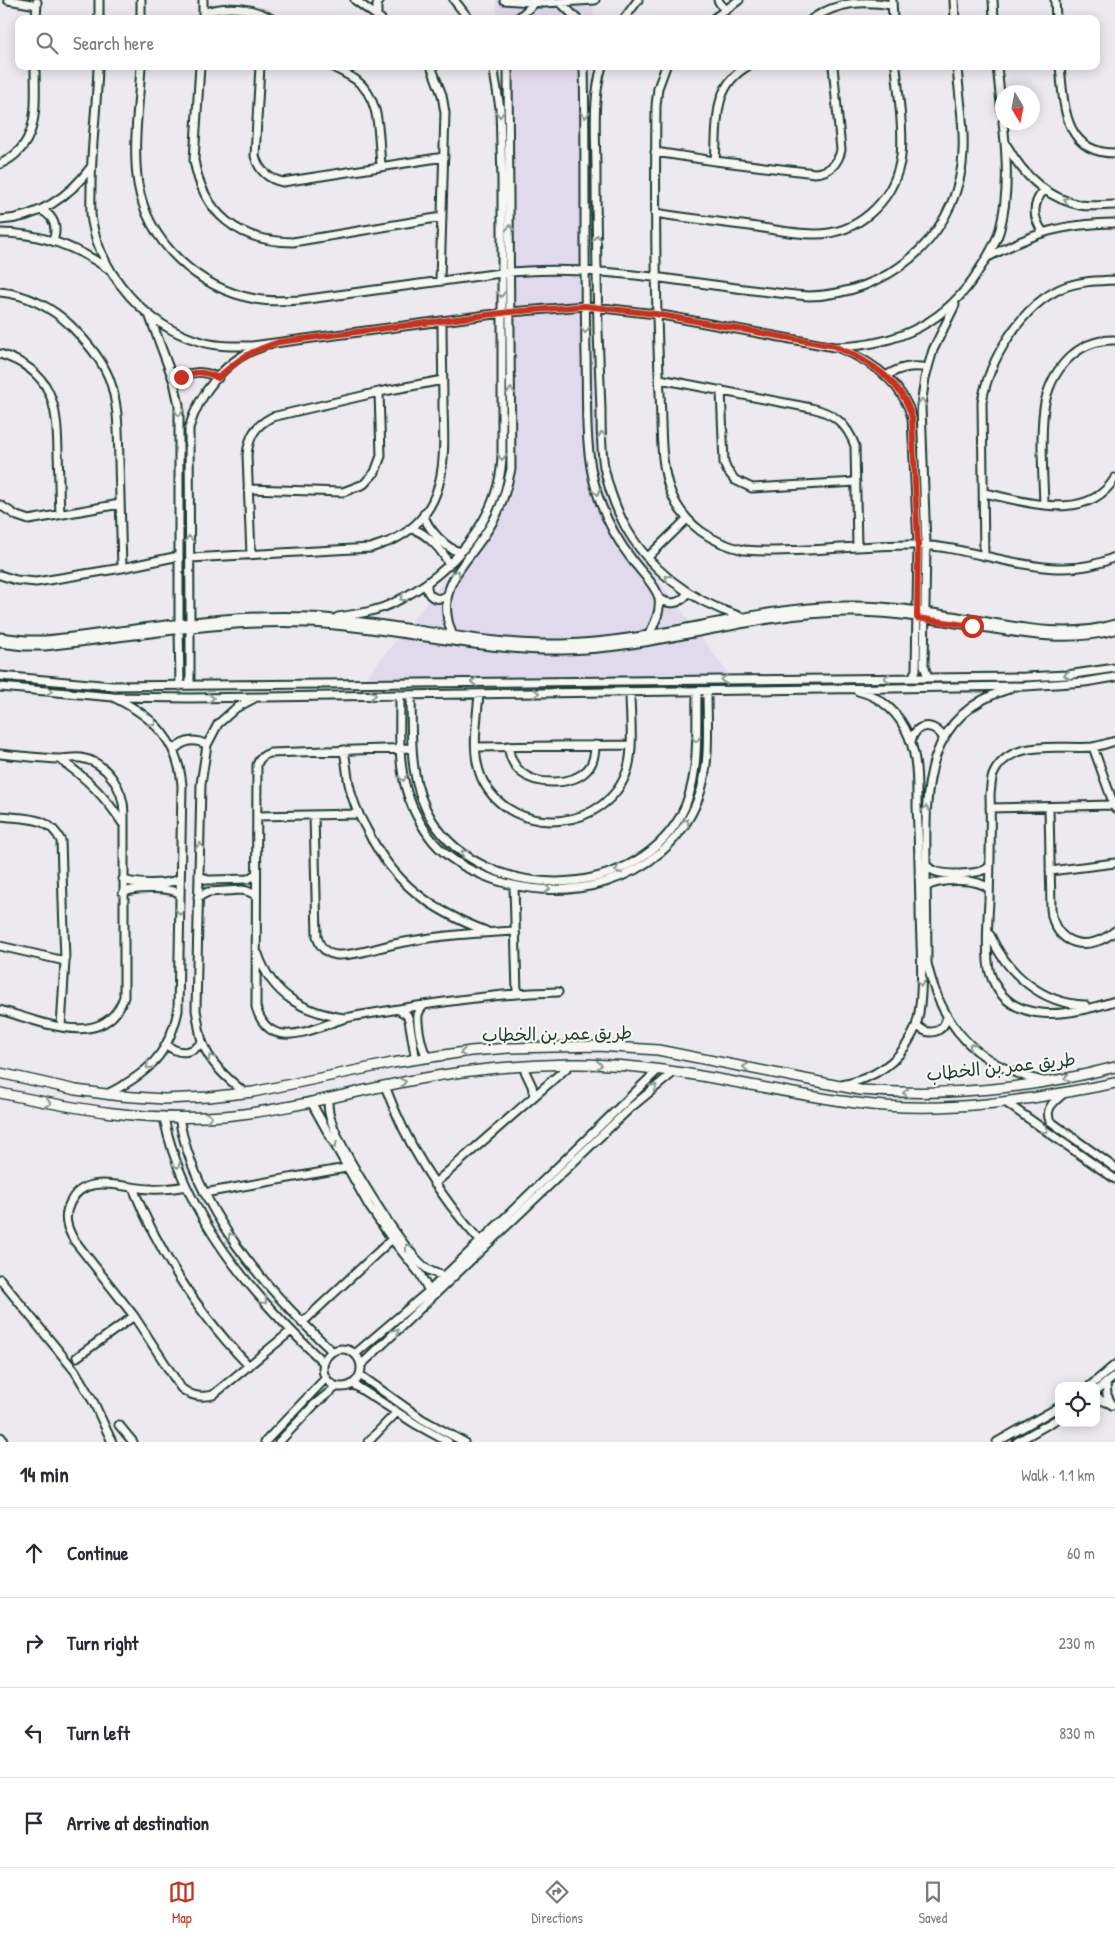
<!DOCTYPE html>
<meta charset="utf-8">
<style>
:root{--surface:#fff;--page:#f7f7f7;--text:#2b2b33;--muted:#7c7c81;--line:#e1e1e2;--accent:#c8321e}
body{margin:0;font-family:"Patrick Hand","Playpen Sans Arabic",sans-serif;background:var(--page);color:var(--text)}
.controls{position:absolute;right:15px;bottom:15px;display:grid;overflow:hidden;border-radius:10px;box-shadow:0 2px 12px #0003}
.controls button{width:45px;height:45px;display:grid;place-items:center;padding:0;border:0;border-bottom:1px solid var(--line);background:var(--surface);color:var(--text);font:25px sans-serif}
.compass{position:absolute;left:995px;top:85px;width:45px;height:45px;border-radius:50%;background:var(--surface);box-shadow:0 2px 12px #0003;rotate:170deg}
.stop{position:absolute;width:15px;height:15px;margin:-11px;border:4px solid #c8321e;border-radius:50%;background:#fff}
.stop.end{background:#c8321e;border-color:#fff;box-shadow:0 1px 5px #0008}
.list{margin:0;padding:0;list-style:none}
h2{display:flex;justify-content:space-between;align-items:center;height:65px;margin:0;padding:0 20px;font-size:21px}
h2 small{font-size:16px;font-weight:400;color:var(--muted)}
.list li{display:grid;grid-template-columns:32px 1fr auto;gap:15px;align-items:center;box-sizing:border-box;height:90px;padding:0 20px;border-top:1px solid var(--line)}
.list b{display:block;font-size:19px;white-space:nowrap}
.list em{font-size:16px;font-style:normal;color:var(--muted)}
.icon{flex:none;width:28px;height:28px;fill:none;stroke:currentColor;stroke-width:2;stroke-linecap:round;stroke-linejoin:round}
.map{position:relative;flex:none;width:1115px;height:1442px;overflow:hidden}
.search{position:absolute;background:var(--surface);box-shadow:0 2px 12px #0003;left:15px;right:15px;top:15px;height:55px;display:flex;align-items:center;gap:12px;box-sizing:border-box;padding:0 18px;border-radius:10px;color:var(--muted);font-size:19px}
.sheet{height:425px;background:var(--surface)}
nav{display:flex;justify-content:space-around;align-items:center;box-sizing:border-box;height:70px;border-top:1px solid var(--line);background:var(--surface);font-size:14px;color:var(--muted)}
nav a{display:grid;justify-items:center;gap:2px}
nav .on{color:var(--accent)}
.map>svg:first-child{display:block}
.built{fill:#e1d9ec}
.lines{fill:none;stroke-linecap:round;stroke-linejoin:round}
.minor-casing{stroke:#1f3d34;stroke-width:11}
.tertiary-casing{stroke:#1f3d34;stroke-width:12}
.primary-casing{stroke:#1f3d34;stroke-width:15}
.minor{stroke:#f6f6f2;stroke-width:7}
.tertiary{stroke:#f6f6f2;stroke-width:9}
.primary{stroke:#f6f6f2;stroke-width:11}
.oneway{stroke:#8a9a93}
.route{stroke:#c8321e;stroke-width:6}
.labels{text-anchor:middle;stroke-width:4.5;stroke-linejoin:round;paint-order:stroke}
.street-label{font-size:18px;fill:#1f3d34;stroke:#f6f6f2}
</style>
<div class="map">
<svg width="1115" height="1442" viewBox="0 0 1115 1442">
<rect width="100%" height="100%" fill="#ece9ef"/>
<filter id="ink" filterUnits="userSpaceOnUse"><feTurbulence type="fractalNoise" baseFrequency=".02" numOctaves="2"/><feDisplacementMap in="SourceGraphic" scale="10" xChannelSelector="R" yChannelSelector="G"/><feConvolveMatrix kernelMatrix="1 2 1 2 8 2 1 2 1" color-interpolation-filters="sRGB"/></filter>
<g filter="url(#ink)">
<path class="built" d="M496,0H594L593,19H497Z
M501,66H593L590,291L597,463L603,487L626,537L736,684L356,690L475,543L500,495L507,470L504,105Z"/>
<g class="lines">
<g class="minor-casing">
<path id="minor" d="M8,0L37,5
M141,0V19
M355,0L381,19
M454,0L469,19
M504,0L544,3L595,0
M718,0L725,11
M892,0L893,19
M954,0L955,19
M993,0L994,19
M1055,0L1056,19
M561,3L577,19
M203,13C225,5 252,7 272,19
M377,16V5L380,0
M36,19L37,2
M99,19V0
M203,19V0
M517,19L535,3
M624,19L638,0
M713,19L739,0
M812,19C837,2 863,0 892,5
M98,66C97,107 91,147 91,188C91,199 90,212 92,222C102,276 147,326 199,341C216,347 235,346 252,346L510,312L585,306L656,314L834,347C896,346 946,324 979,270C987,258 996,244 1000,229C1009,194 1007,158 1003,122
M141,66C139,105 132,145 138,184C148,243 198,288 255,299C270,302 286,301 301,300L501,273C605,262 706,288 809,296C886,294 951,242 962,165C966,132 959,99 957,66
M200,66L194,160C203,213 238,242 293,242L442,217
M260,66L255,156C259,171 268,179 283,182L444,157
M332,66C340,71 349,75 356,80C382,99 378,137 381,165
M431,66L442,95L445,113L440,280
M584,66C586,162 584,259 586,355C587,392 585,432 591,468C597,502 612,534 633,561C641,572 655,584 659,598C661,611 655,624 649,634
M602,66C592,100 596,137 596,172C596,225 597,278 598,331C599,357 600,384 601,410C601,429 601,448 604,467C608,486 615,506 624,524C648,569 691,601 739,616
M666,66L658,88L656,106C655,202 655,298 660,394C662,425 659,466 672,495C685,525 712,543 744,550C801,554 860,544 918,545C982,547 1052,587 1115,557
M997,66L1002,113
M1060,66C1064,104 1063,153 1115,153
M1007,146C1023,175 1047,198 1080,205C1091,207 1104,205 1115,205
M655,152L715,161L815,173C829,172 838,164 841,150L833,66
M715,161C718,124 711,87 748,66
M0,164C41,146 35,104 35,66
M41,210C54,216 58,227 53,241
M655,213C687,218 718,222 750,226C771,229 793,234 814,234C857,235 892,202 900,162C905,137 898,93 896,66
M0,220C38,218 69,197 91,167
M1043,232C1032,217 1032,204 1044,190
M0,233C39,233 75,246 107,268
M988,257C1036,232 1061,224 1115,223
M0,292C26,294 53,308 71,326C86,341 101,358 109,378C119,404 118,433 119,461C120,496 121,532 122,568
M150,317L174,382L179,405V624
M839,348C871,361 903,383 912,418L918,545L916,670L912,678
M0,354C53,371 57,404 58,453C59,473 59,494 60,514
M886,376C900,367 912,365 928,368
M660,379L811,408C834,413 847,424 855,446L857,547
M174,382C188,371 202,369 218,378
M721,390L724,463L727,470L735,480L752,488L856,482
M248,489L343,492L364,484L375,472L381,456L379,392
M984,493C1025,501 1087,524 1115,478
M1044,504C1043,473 1040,439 1044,408C1050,371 1076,339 1115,340
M0,505L17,516L29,520L120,504
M424,514C425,526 449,553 461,551
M409,529C422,528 448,554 448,566
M251,555L247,455C249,436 255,426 272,417L379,392L443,380
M984,556L982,402C989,360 1021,306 1062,288C1079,281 1097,281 1115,280
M648,557L687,519
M190,558L371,548C378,545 386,543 393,540C447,513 445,461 443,409C443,380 442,350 442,321
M0,575L16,580L36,582L122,568L179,556
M427,584C426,596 436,602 446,596
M659,598C670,606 680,604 688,593
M338,617C358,614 379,611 397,601C452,573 501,518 502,454V181L500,108L493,66
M190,622L189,428C199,394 226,358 262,347
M190,628V685
M179,630L180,686
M453,636C431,584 469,564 492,523C502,507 507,487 511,469L508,66
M0,637L25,640H45C133,631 221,613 309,617C394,621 477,646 562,644C657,642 750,607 846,606C889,605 933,613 976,620C1021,628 1070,638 1115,624
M0,643L24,646H45C133,637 220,619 309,623C394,627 476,651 562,650C657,649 750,613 846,612C887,611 930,619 970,625C1018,633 1067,643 1115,630
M0,676L112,686L1025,677L1067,675L1115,668
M928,678L924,665L926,546L921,406L925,378L933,350L955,305
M0,687L113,697L190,698L1026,686L1085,682L1115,677
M1009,689C925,714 925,787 926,860C926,894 927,928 927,963C941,1027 978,1067 1043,1081
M479,694C477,721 470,755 483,781C513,840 609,832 628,768C634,746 630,714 630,692
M400,695C400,750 395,788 429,836C441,853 461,866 480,874C558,909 665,885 698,799C711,766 707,726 707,691
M411,695C412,737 408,782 432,820C484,903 630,903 680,817C701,779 696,732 697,691
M911,741C916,722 935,722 944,739
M1115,741C1108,743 1100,746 1092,747C1061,750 1009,737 993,775C991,780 991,788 990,794C991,829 990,865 989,901C988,918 985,957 990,973C1008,1029 1072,1015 1115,1001
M508,746C510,757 513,766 522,773C538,786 573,785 587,770C594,763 595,754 595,745
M476,747L630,745
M1093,747L1115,808
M412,748L270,753C263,755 259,758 257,765L256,1007C260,1021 269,1033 284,1034C303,1036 328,1023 346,1018C364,1014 382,1012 399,1009C452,1000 504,993 558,992
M174,750C184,740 194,738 207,745
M344,750C346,761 347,773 349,784C352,800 359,816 367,830C394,884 431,910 486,931
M0,754C19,756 38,758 58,759C65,759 73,757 81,758C107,762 124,789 124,814V997C105,1052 40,1021 0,1010
M59,759C86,777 106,797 123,824
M1049,807L1051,909C1054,946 1089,953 1115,931
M990,808L1113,805
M314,815L317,936C319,946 326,954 337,955C358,956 384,945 405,942C441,935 478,933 515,931
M0,816C25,819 49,815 61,841L65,961L61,1027
M257,816L358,814
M926,865C929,868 932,871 937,872C949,875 980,875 989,867
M1050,871L1115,863
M199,875L207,880H212L248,879L256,874
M123,879C132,885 172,885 180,878
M514,886L517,993
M926,887C939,878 978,878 989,889
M123,893C133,887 171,887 180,894
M198,897L208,892L242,890L247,891L256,895
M990,935C1007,973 1042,1004 1085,1005
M0,946L65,961
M258,954C272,995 303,1012 344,1018
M424,1005C421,1008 419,1011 418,1015C417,1025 422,1051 428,1058
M399,1010L407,1015L409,1020L415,1055L412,1060
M917,1025C928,1037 943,1033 947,1017
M167,1045C179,1055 192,1054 202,1042
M523,1067L532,1086L534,1096
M842,1085C871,1079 897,1064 911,1037C917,1027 919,1016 920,1005C924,973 920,939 920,906C919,874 919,841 917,808C917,784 918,760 909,737C900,714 882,697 858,691
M385,1086C407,1145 438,1195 481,1242
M245,1093C228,1079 209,1063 202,1041C199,1031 198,1020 196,1010L201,784L207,745L218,724L236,708L255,698
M1064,1093C1055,1101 1044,1108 1050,1121L1115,1168
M107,1094C147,1074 168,1056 178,1011L182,785C178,741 154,717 115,698
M328,1098C328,1105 328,1111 330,1117C340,1150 401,1249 427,1269C433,1273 439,1274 445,1276
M311,1102L369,1206L392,1239L420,1274L429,1291
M1005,1102L1115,1179
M164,1118C183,1215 253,1296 323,1362
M179,1118C196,1211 265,1288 332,1351
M434,1184L571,1064
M186,1186C175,1188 163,1190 151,1189C124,1189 85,1171 70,1203C63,1217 67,1228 74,1240L134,1316L181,1388C191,1396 200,1398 213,1395L291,1331
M133,1188C160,1255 199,1314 249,1366
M204,1193L346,1168
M0,1279L75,1371L94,1403L112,1442
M302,1323L392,1239
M323 1368a19 19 0 1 1 38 0a19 19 0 1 1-38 0Z
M355,1354L429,1291L658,1070
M77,1357L134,1316
M361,1365L629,1109L674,1072
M360,1375L422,1419L464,1442
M1106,1383L1107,1395L1112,1405
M353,1384L417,1425L448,1442
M1090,1386L1115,1365
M1096,1391L1115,1376
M1096,1398L1111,1404
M119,1425L133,1442
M265,1442L325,1379
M279,1442L315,1404L336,1387
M368,1442L397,1412
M997,1442L1059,1407
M1017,1442L1059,1418"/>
</g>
<g class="tertiary-casing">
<path id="tertiary" d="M0,1073L76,1090L120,1096L164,1099L209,1097L253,1092L392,1063L471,1051L509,1048L598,1046L658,1050L860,1090C944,1097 1033,1089 1115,1067
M0,1093C77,1109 145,1122 224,1116C290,1110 354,1091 419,1079C468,1070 520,1065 571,1064C667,1062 762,1091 856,1103C943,1115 1030,1100 1115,1083"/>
</g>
<g class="primary-casing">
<path id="primary" d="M0,1439L1,1442"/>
</g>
<use href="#minor" class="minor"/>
<use href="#tertiary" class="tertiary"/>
<use href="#primary" class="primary"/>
</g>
<defs><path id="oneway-chevron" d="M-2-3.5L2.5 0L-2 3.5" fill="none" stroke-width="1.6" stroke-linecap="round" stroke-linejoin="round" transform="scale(1.25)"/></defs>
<g class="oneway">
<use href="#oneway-chevron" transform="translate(500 114) rotate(88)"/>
<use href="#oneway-chevron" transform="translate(585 115) rotate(90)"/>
<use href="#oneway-chevron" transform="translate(1067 200) rotate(-162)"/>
<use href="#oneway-chevron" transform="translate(510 228) rotate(-91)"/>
<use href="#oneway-chevron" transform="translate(597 238) rotate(-90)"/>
<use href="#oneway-chevron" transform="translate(501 294) rotate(90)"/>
<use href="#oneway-chevron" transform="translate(585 330) rotate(88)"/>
<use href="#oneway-chevron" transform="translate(511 391) rotate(-90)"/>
<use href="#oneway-chevron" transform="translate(922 402) rotate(-83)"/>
<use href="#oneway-chevron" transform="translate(179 413) rotate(88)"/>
<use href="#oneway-chevron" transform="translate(602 435) rotate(-94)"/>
<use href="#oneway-chevron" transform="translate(502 457) rotate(91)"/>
<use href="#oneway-chevron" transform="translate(597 492) rotate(75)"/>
<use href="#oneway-chevron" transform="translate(189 539) rotate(-90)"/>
<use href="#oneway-chevron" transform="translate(457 573) rotate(-57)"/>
<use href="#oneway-chevron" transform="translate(668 578) rotate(-141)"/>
<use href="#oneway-chevron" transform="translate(403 598) rotate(150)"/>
<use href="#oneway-chevron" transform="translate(1067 675) rotate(176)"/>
<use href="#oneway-chevron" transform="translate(887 678) rotate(179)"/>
<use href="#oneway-chevron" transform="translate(724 680) rotate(179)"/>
<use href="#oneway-chevron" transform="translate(474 682) rotate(179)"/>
<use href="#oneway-chevron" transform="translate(49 691) rotate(5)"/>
<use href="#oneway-chevron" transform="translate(536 693) rotate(-1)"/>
<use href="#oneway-chevron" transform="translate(373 695) rotate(-1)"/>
<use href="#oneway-chevron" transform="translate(211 698) rotate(-1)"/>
<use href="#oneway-chevron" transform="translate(153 723) rotate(45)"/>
<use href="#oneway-chevron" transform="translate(696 739) rotate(91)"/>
<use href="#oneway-chevron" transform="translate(403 778) rotate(79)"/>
<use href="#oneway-chevron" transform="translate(926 809) rotate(-86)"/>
<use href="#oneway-chevron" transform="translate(686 822) rotate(-58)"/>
<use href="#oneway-chevron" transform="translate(200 846) rotate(-89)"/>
<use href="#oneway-chevron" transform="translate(464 853) rotate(-143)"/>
<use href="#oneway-chevron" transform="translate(618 870) rotate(157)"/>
<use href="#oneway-chevron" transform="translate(547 889) rotate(1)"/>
<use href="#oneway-chevron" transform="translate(180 912) rotate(91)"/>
<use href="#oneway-chevron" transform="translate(921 983) rotate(90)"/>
<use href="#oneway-chevron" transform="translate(972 1046) rotate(-138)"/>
<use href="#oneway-chevron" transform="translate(463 1053) rotate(172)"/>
<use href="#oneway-chevron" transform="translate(211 1058) rotate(-122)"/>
<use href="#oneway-chevron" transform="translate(599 1065) rotate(2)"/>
<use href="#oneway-chevron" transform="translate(149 1066) rotate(136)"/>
<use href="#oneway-chevron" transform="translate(746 1067) rotate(-169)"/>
<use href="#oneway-chevron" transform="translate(1067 1078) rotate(170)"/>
<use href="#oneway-chevron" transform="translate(403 1082) rotate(-12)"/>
<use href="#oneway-chevron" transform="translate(654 1087) rotate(-39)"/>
<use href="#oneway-chevron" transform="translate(906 1093) rotate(179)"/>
<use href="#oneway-chevron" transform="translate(48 1103) rotate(12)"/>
<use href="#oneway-chevron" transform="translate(209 1117) rotate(-4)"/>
<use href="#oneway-chevron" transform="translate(1045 1130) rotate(35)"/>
<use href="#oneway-chevron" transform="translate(334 1145) rotate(63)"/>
<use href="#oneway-chevron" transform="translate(177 1165) rotate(69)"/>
<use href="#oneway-chevron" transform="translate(231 1236) rotate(-125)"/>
<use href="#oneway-chevron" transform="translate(408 1247) rotate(-128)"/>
<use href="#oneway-chevron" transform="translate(264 1301) rotate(50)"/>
<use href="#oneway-chevron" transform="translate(396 1332) rotate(-44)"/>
</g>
</g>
<g class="lines" filter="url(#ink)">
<path class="route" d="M181,377C194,371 205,371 218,378C239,358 251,351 279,342L510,312L585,306L656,314L834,346C868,360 903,381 912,418L918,545L917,618L972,626"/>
</g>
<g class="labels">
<g class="street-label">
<text transform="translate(557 1034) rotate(-1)" y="6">طريق عمر بن الخطاب</text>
<text transform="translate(1001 1067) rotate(-6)" y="6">طريق عمر بن الخطاب</text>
</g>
</g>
</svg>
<div class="controls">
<button><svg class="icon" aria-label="locate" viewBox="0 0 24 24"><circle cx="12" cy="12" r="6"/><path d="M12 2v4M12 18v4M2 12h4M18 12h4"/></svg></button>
</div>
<svg class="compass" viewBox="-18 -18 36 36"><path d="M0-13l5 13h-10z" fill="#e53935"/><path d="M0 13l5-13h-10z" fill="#7c7c81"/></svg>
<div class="stop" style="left:972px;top:626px"></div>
<div class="stop end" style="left:181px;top:377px"></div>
<div class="search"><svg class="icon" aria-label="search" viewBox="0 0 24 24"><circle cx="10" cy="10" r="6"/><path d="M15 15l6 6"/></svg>Search here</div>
</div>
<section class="sheet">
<h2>14 min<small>Walk · 1.1 km</small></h2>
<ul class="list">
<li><svg class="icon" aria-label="ahead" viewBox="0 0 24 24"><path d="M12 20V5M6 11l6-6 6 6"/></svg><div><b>Continue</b></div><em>60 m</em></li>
<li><svg class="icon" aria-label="right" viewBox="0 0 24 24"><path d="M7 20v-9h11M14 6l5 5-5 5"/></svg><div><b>Turn right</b></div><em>230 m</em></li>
<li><svg class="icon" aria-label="left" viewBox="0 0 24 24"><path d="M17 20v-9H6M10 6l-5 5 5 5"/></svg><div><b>Turn left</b></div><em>830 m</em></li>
<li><svg class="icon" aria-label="arrive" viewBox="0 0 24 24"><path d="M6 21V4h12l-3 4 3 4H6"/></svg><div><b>Arrive at destination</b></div></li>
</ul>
</section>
<nav>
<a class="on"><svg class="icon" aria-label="map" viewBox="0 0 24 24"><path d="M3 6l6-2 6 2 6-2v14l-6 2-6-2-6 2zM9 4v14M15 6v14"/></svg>Map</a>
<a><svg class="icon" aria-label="directions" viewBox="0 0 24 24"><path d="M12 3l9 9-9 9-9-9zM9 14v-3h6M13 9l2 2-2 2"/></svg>Directions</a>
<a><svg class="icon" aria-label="saved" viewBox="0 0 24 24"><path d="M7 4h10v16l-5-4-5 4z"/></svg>Saved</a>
</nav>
